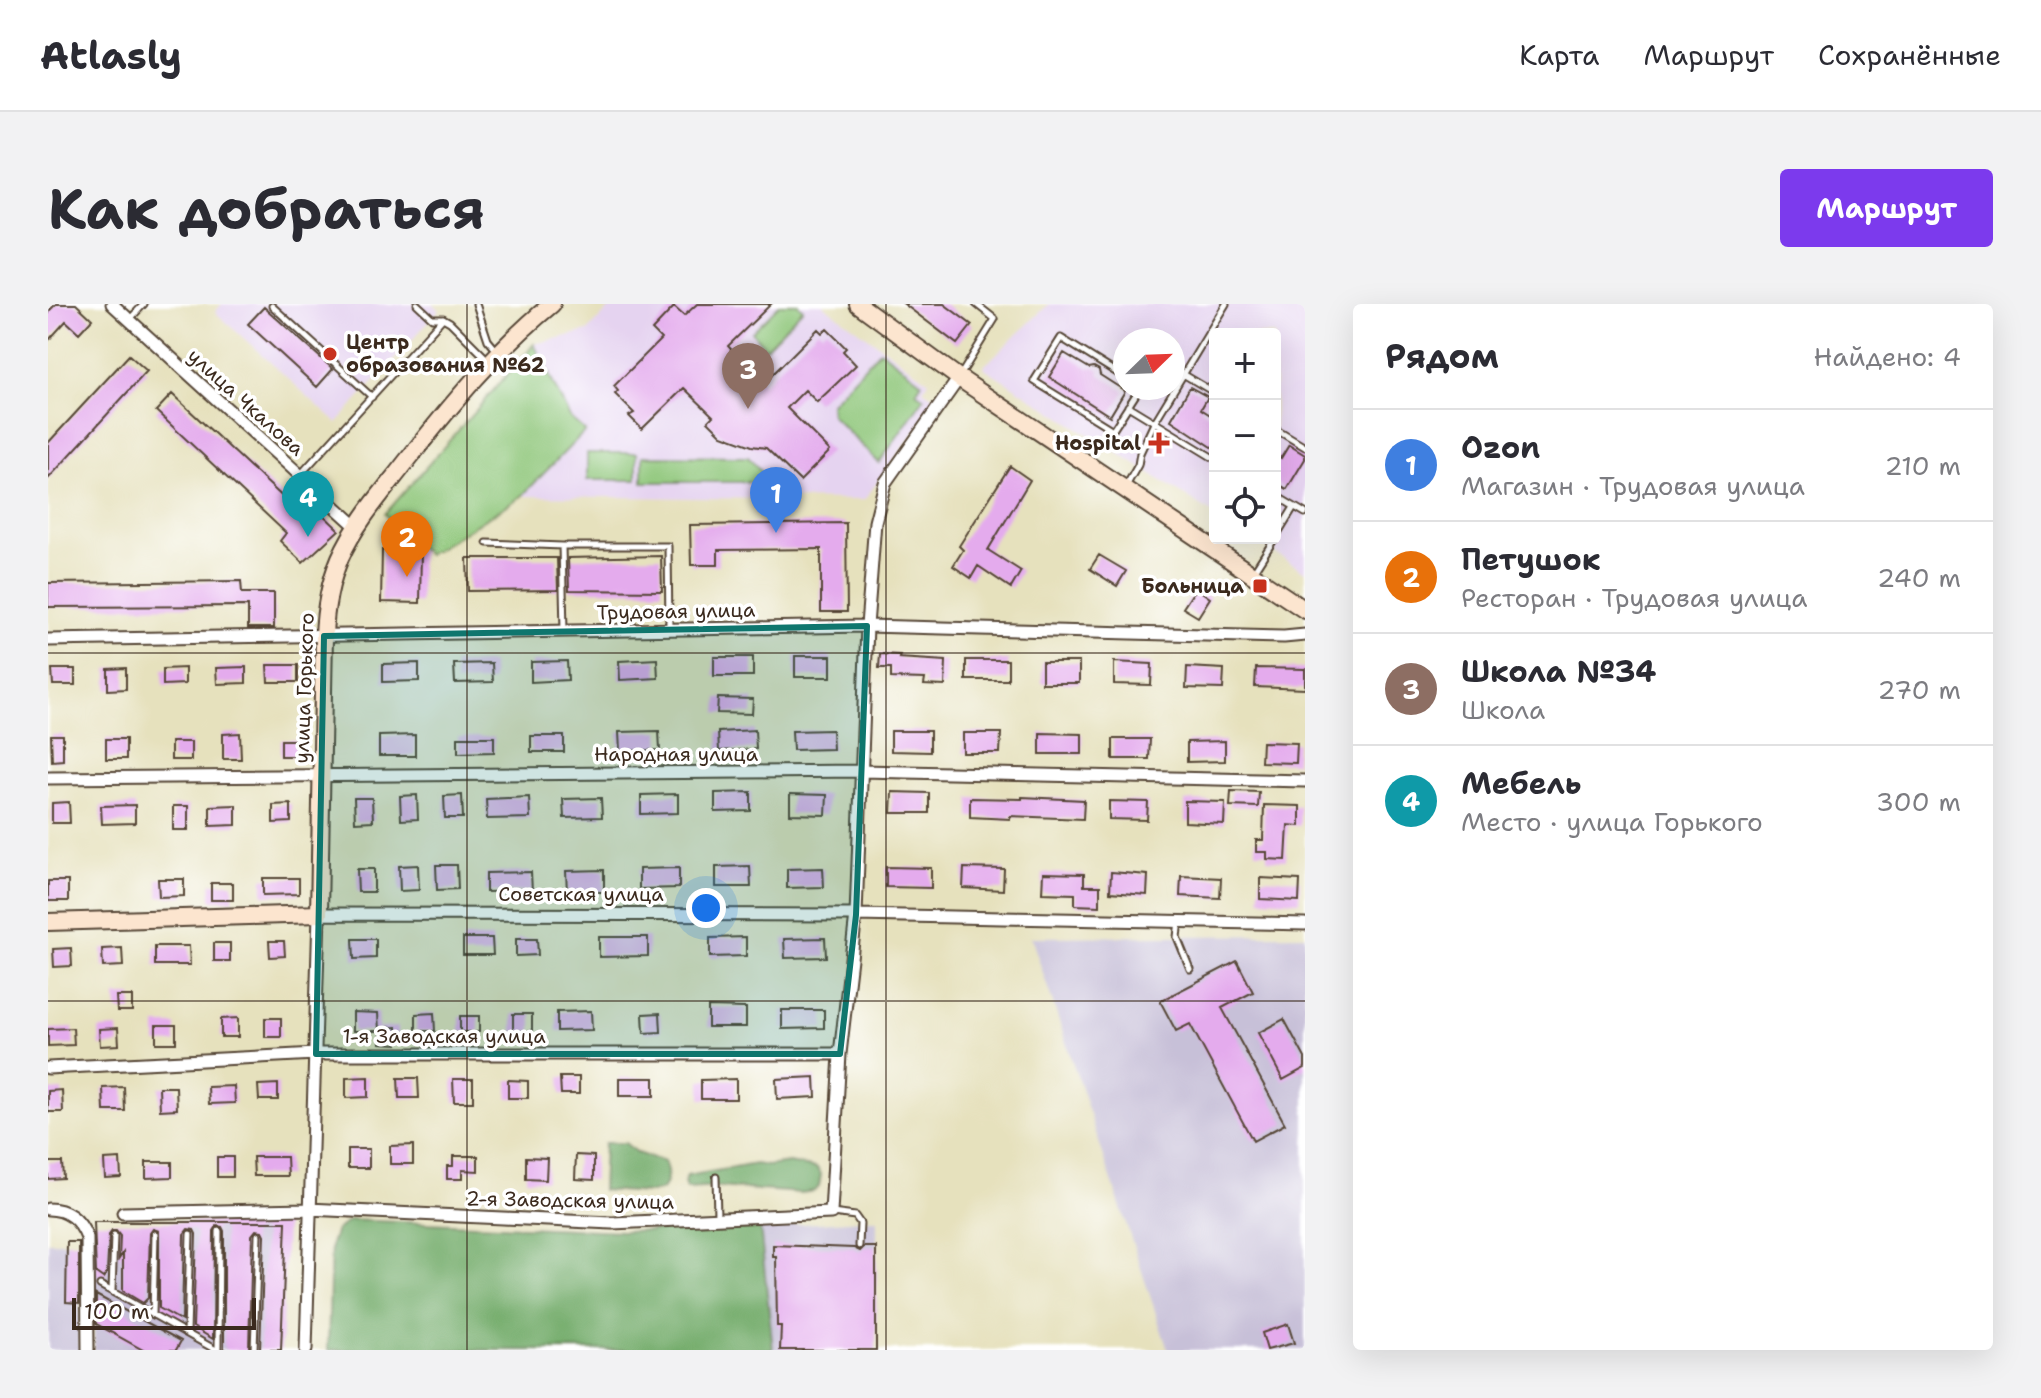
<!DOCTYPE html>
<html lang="ru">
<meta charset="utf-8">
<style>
:root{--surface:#fff;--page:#f2f2f3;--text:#2b2b33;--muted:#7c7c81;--line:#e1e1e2;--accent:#7c3aed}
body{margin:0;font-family:"Shantell Sans",sans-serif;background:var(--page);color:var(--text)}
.controls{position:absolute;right:24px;top:24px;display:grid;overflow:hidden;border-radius:8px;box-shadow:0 8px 32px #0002}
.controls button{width:72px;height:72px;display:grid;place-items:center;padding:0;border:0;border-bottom:2px solid var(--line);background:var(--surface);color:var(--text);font:40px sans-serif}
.compass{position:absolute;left:1065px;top:24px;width:72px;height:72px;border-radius:50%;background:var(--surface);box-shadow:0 8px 32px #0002;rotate:67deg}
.scale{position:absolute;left:24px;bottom:20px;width:184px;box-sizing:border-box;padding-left:8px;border:4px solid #3b2a1e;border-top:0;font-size:22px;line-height:28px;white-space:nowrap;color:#3b2a1e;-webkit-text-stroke:6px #fff;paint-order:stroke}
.you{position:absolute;left:658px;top:604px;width:28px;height:28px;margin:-20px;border:6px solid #fff;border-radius:50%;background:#1a73e8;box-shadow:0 0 0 12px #1a73e833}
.badge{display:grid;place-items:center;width:52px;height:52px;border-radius:50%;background:var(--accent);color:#fff;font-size:26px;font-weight:700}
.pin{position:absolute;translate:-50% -66px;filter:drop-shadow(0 2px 4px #0008)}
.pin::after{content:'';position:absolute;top:42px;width:28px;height:24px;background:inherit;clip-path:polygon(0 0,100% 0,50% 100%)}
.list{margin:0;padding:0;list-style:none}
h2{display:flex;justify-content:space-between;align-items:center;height:104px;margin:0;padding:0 32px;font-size:34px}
h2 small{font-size:26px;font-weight:400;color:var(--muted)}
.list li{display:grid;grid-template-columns:52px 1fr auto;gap:24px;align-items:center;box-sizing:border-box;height:112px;padding:0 32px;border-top:2px solid var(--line)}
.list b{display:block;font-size:30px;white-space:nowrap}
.list p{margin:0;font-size:26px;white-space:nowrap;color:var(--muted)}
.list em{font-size:26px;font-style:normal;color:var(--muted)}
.icon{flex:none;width:44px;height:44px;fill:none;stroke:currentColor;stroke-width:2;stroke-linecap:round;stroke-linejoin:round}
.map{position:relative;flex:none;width:1257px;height:1046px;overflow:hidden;border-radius:8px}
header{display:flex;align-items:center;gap:48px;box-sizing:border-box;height:112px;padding:0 40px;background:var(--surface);border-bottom:2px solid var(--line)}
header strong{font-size:38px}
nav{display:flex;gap:44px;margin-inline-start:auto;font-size:28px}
.intro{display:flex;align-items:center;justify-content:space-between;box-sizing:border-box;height:192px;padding:0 48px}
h1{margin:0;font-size:56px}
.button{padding:20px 36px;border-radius:8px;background:var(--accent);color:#fff;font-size:28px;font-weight:700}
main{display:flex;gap:48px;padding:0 48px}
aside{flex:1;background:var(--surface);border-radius:8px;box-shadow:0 8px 32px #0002}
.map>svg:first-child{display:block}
.built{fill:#e5d3f0;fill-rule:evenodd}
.industrial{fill:#c7c0d8}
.green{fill:#8ec679;stroke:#64784c;stroke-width:2}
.forest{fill:#72ab69;stroke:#566a44;stroke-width:2}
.building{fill:#e4abed}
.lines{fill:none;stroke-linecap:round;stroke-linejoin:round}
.lane-casing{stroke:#554536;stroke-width:9}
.street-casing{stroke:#554536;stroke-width:15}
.secondary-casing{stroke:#554536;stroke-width:20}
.lane{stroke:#fff;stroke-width:5}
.street{stroke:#fff;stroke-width:11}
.secondary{stroke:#fce5cf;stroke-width:16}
.marked{fill:#0f766e;fill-opacity:0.2;stroke:#0f766e;stroke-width:6;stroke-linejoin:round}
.grid{fill:none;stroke:#3b2a1e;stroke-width:2;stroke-opacity:0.55}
.poi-dot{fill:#c8321e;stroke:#fff;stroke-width:3}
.labels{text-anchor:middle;stroke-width:7;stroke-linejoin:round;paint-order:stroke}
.poi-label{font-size:20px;font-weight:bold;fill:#3b2a1e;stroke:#fff;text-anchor:end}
.street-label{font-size:20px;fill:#3b2a1e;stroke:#fff}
</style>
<header>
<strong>Atlasly</strong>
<nav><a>Карта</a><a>Маршрут</a><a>Сохранённые</a></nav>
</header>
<div class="intro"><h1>Как добраться</h1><a class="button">Маршрут</a></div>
<main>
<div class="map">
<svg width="1257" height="1046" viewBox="0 0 1257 1046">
<rect width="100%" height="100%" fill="#fff"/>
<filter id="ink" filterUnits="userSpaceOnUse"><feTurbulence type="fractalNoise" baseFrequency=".0125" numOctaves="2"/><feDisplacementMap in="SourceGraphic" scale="16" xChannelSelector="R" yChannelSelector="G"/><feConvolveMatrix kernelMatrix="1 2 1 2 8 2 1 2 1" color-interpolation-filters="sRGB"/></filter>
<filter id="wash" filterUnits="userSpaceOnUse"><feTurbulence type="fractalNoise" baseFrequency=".006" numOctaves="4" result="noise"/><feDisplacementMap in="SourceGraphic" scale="32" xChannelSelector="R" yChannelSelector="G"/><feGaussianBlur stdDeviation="1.8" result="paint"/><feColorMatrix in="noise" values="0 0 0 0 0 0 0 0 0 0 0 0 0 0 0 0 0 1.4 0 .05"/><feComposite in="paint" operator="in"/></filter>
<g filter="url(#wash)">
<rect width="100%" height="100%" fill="#e6e1bd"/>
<path class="built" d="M174,0H385L391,6L289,119L167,8Z
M566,0H774L881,77L875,86L890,96L816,196L474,192L537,127L522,114L486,40L540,27Z
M1001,0H1257V268L1203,234H1227V30H1167V211L935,63ZM1077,36H1125V84H1077Z"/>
<path class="industrial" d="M1257,631V1046H1120L983,633Z
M829,915L828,1046H725L712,923Z
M46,918H238L233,1046H46Z
M0,938H33L31,1046H0Z"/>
<path class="green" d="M732,0H750L755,5L717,44L704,28Z
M486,40L522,114L537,127L474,192L379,251L337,210Z
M832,46L874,78L868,88L876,94L831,159L783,111L782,100Z
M539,149H589V176H539Z
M595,152L700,153L722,178H595Z"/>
<path class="forest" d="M556,839H577L589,849L616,858C621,869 620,876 614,886L602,889L554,886Z
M741,859L769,864L773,870L771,883L766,887L753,889L670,883L639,885L636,879L639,872L708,860L719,862Z
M302,916L574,927L712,923L725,1046H280L283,940L288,926Z"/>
<g id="blocks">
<path class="building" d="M8,0H28L44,15L31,29L18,17L0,37V8Z
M649,0H723L680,42L715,80L770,25L774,29L779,25L798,44L795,47L808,61L769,98L757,86L739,104L782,147L752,177L718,144L704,142L674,131L660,117L665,112L636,84L594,125L581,112L586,109L567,90L570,87L566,82L613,35L604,26L626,3L636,12Z
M856,0H896L924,21L909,40Z
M216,3L285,65L269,83L200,20Z
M1016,49L1041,64L1046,63L1051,66L1052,71L1077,87L1062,112L1001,73Z
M81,51L99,67L0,175V139Z
M1142,83L1160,93L1153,105L1167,114V145L1123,116Z
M124,90L255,212L265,201L291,226L255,259L232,237L238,229L108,107Z
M1241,141L1257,151V155L1239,185L1227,178V150L1233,154Z
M962,162L982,176L940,246L973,267L963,284L930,262L923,274L905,262L915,246L911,242Z
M798,219L799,308H773V245L670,246V261H643L642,221Z
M334,246L373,247L372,299L333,298Z
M1051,251L1078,267L1069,282L1042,265Z
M613,252L614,287L521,286L520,254Z
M419,254H509L510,286L420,287Z
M193,277L194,289H226V324H200V302L0,303V279Z
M1148,284L1162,294L1150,313L1135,304Z
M832,350L852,351L851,354L898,357L897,382L876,381L877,375L843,374V364H831Z
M747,352H783V373H747Z
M666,353H705V372H666Z
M609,355L610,374L572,376L571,357Z
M918,356H960V376H918Z
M519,357L520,376L483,378V358Z
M994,358H1031V379H994Z
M1066,358L1104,360L1103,381L1066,380Z
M371,359V377L335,378V360Z
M444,359L445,378L407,379L406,360Z
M219,361H250V378H220Z
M198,363V379L169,380L168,364Z
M1139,363L1176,365L1175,385L1138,384Z
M78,364V385L60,386V365Z
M137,364V380L115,381V365Z
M1208,364L1257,365V385L1207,383Z
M4,365H27V381H5Z
M670,394L705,395L704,410L669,409Z
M707,426L708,445L671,447L670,428Z
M784,426L785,445L745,446L744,427Z
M611,427L612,446L572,447L571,428Z
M843,427H882V448L843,447Z
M192,429L193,455H175V430Z
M915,429H953L952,449H915Z
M992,429L1034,430V450H992Z
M3,431H15V456L4,457Z
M367,431V452H331V432Z
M483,432H516V448H483Z
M410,433H446V448L410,449Z
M58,435H78V455H58Z
M1065,435H1102L1101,455H1065Z
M233,436H248V452H233Z
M1177,437V457L1139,458V438Z
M123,438H143V456H123Z
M1214,438L1249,439L1248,459L1213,458Z
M1183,487L1211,488L1210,503L1182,502Z
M703,488V507L667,508V489Z
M844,488L881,489V509H843Z
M630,490V509L593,510V491Z
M742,490L779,491L778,511L742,510Z
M369,491L370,515L353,516L352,492Z
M414,491L415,514H397L396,492Z
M481,493L482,514L439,515L438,495Z
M974,493L1036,496L1035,515L962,512V515L922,513V494L974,495Z
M306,494H324L325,517L307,518Z
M553,494L554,513L516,514L515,495Z
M1061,497L1100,498L1099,516L1061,515Z
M1137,497L1177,498L1176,520L1137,518Z
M21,498L22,519H4V499Z
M243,500V518L225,519V501Z
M87,501V519L54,520L53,502Z
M188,501V521L162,522V502Z
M1216,501L1252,502V522L1240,521L1238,556L1219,555V548H1208V536H1215Z
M125,502H140V526H125Z
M370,561L371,586L352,587L351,562Z
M388,561H409L410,585L389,586Z
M702,562L703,583H668V563Z
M838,563L883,564V584L838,583Z
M631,564V584L591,585V565Z
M775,564L776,583L739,584V565Z
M916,564L956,565L955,586L915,584Z
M309,565H326V588H310Z
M556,566V588H519L518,567Z
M483,568L484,587L438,588V569Z
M1063,568L1100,571L1099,591L1062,588Z
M995,569L1036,570V582H1052V602L1027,601V590L994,589Z
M1133,572L1173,574L1172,594L1132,592Z
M215,574H251V590L215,591Z
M1212,574L1252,576L1251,597L1212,595Z
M110,575H136V592L111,593Z
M0,577H20V597H0Z
M163,579H185V596H163Z
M551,633H600V652L551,653Z
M698,633V652L662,653V634Z
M415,634H444L445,651H415Z
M777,634L778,653L737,654L736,635Z
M305,635H328V654L306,655Z
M468,635H489L490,651L468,652Z
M221,637H236L237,652L222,653Z
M166,639H182V657H166Z
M107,642H141L142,661H107Z
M23,644L24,662L6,663L5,645Z
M74,644L75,662L55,663L54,645Z
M1189,657L1205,688L1174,704L1237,820L1205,837L1142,720L1128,727L1112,697Z
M68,692H84V707H69Z
M660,703L698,704V723H660Z
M734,706H776V724L734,725Z
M543,707L544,726L509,727V708Z
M305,708L330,709L331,727H305Z
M386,709L387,727H368V710Z
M612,709L613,728L596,729L595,710Z
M465,710H484V727L465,728Z
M412,712H431V728H412Z
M190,714V733H173V715Z
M217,714H233V733H217Z
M1236,715L1257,754V764L1235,776L1210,729Z
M108,721H128V739H108Z
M349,723V740L332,739V724Z
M25,724L26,741L0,742V725Z
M70,724L71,741L52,742L51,725Z
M320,773V793L298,794V774Z
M512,773H531V790H513Z
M767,773L768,793L729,795L728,775Z
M350,774H370L371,794H351Z
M571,774H606V792H571Z
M405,775H425V798H406Z
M688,775V795H653V776Z
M460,776L480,777V794H460Z
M230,780V796H211L210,781Z
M186,782L187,799L161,800L160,783Z
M76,783L77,807H56L55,784Z
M111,783H128L129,805L112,806Z
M14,786L15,808H0V787Z
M365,841V860H342V842Z
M300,845H321V864H300Z
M528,851L546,852V876L527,875Z
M405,852H430V867L414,866V875H399V862H405Z
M169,853H185V873H169Z
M205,853H239L240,872H206Z
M478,853L499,854L498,876L478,875Z
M72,855L73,873L57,874L56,856Z
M0,858H14L15,874L0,875Z
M98,858H124V873L98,874Z
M46,918H238L233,1046H212L216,931L214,927L208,926L204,931L201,1046H179L176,1044V927L174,923L169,922L166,927L165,1035L145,1023L148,930L146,926L140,925L136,930L134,1017L111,1004V927L105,925L102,929L100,994L95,999L75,987V949L71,955L72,932L68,927H64L61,931L59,969L55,974L48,969Z
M19,938H31V999L18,998Z
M725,941L806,944L812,947L816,943H828V1046H732L733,1022H729L728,953H725Z
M48,991L133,1037L128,1046H95L48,1020Z
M1240,1020L1246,1039L1219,1046L1214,1029Z"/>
</g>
</g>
<g filter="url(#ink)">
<use href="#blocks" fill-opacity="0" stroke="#554536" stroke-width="2"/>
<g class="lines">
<g class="lane-casing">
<path id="lane" d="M369,0L384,14H395L402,18L441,57
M428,0L440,36L450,48
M224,2L324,93
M82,15L96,0
M1135,70L1167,89
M912,72L947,15L928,0
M1077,74L1013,34L986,77L1065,126L1092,84
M1080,102L1167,155
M1227,125L1257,143
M253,170L395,14
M1077,184L1090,161L1092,149L1106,119L1178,0
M1227,191L1257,209
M1227,234L1246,203
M439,239L514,242
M1206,267L1227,234
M516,327L514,242H620L621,324
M1131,617L1129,633L1142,665
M668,873L669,912
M784,909L807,912L812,919L811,942
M52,981L168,1046
M64,987L66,932
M105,1011L107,930
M139,1029L142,930
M170,1046L171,927
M206,1046L210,931"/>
</g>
<g class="street-casing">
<path id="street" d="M64,0L309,223
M0,336L819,322L1236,333L1257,331
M0,474L814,467L1257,477
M0,764L268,750H792
M0,905C20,905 32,916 39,934L40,1046
M75,909L260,905L564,919L783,909L792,750L808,611L819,322L827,218L837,179L911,74
M258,1046L271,610L808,611L1257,620"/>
</g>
<g class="secondary-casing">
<path id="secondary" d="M810,0L911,74L1257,306
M0,618L271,610L276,332C277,305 281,280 292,254C308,218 334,189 358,158C403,101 448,46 504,0"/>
</g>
<use href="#lane" class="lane"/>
<use href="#street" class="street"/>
<use href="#secondary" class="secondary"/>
</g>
</g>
<path class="marked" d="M819,322L808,611L792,750H268L276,332Z"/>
<path class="grid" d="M419,0V1046M838,0V1046M0,349H1257M0,697H1257"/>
<g class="poi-dot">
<circle cx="282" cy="50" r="8"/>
<path d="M1107 127h8v8h8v8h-8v8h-8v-8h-8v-8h8z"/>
<rect x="1204" y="274" width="16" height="16" rx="4"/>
</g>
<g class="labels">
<g class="poi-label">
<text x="298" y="45" text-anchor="start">Центр<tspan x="298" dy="23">образования №62</tspan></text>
<text x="1093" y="146">Hospital</text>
<text x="1196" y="289">Больница</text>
</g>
<g class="street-label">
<text transform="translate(198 98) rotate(42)" y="7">улица Чкалова</text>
<text transform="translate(628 307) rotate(-1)" y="7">Трудовая улица</text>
<text transform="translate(256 384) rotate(-88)" y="7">улица Горького</text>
<text x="628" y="457">Народная улица</text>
<text x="533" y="597">Советская улица</text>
<text x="396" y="739">1-я Заводская улица</text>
<text transform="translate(522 896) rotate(1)" y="7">2-я Заводская улица</text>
</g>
</g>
</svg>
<div class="controls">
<button>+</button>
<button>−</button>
<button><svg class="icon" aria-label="locate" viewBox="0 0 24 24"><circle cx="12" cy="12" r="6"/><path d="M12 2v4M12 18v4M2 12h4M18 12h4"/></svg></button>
</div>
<svg class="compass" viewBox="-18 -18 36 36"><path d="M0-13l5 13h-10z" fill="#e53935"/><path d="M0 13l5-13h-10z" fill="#7c7c81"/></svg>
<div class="scale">100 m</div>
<div class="you"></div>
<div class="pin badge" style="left:728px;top:229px;background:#3f7fe0">1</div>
<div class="pin badge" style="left:359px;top:273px;background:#e8710a">2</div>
<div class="pin badge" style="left:700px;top:105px;background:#8d6e63">3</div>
<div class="pin badge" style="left:260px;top:233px;background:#0f9aa8">4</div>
</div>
<aside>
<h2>Рядом<small>Найдено: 4</small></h2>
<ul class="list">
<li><span class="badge" style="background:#3f7fe0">1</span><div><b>Ozon</b><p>Магазин · Трудовая улица</p></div><em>210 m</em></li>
<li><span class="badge" style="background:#e8710a">2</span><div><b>Петушок</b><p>Ресторан · Трудовая улица</p></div><em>240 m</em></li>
<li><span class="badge" style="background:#8d6e63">3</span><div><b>Школа №34</b><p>Школа</p></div><em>270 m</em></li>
<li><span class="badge" style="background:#0f9aa8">4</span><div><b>Мебель</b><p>Место · улица Горького</p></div><em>300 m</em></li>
</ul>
</aside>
</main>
